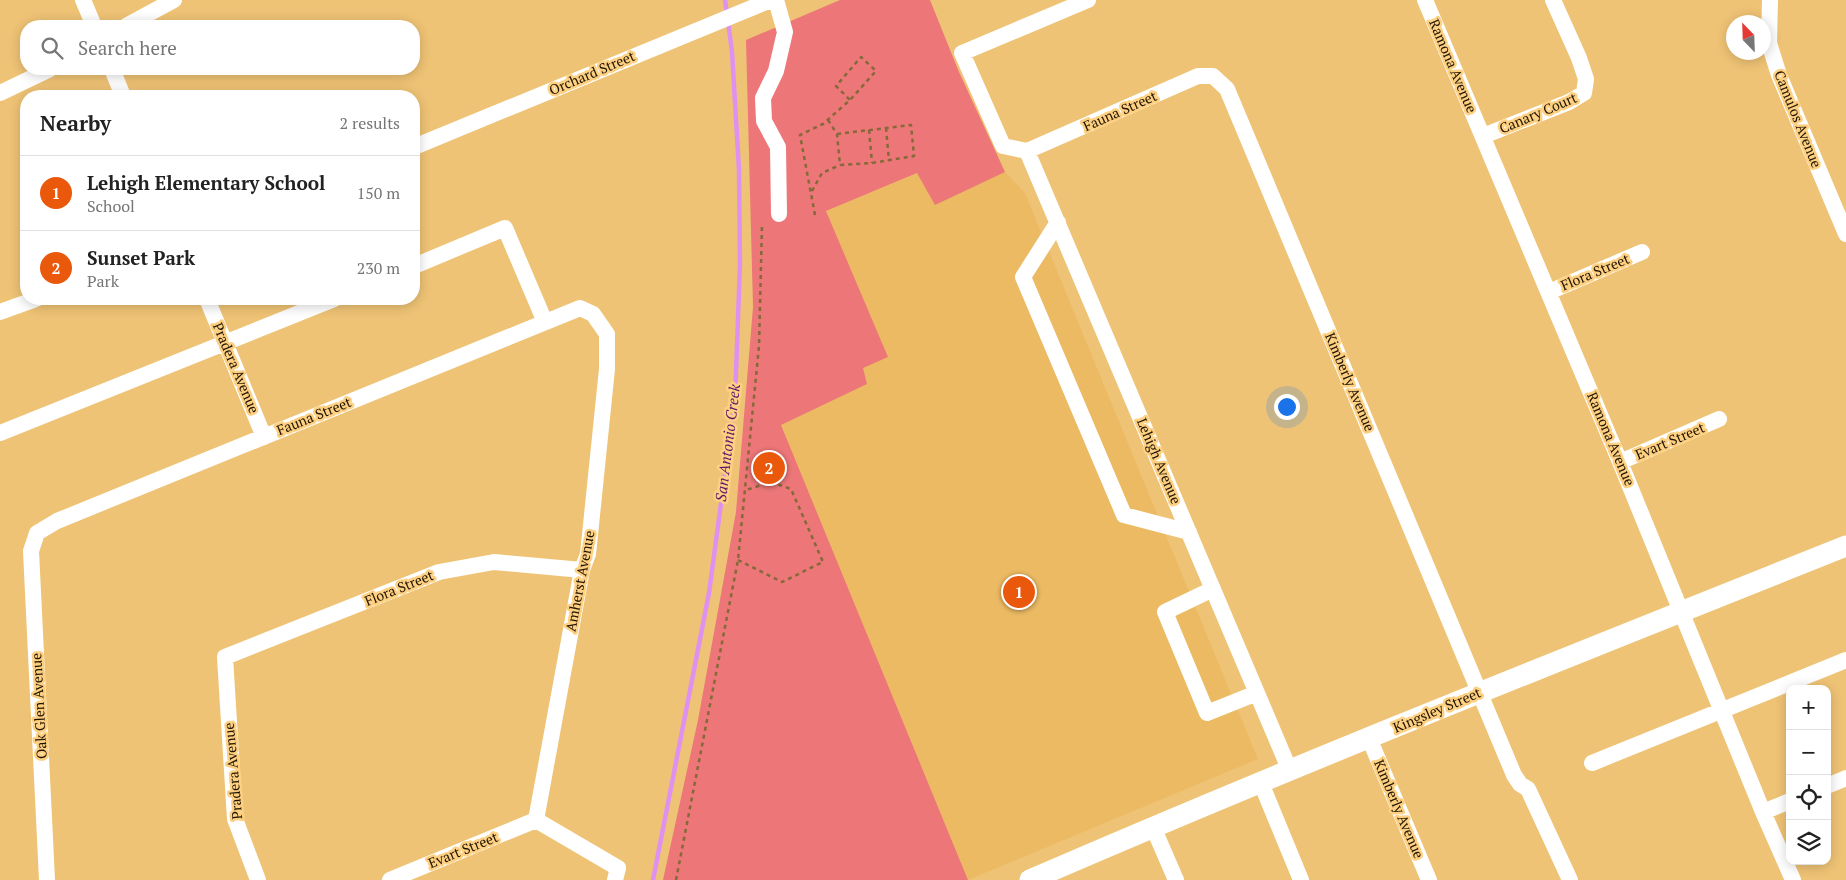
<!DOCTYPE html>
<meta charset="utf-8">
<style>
:root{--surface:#fff;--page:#f6f6f6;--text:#222;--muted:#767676;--line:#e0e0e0;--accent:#ea580c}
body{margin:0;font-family:"PT Serif",serif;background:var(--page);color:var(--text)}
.controls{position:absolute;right:15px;bottom:15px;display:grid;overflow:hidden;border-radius:10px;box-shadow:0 2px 12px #0003}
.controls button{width:45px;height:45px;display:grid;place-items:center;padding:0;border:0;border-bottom:1px solid var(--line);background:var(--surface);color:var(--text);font:25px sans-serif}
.compass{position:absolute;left:1726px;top:15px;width:45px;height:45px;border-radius:50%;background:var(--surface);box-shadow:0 2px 12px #0003;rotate:337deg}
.you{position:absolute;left:1286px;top:406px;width:18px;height:18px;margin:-12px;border:4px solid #fff;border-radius:50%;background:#1a73e8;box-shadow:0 0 0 8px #1a73e833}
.badge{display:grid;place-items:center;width:32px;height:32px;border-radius:50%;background:var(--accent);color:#fff;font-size:16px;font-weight:700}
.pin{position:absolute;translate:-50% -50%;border:2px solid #fff;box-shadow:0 1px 5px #0006}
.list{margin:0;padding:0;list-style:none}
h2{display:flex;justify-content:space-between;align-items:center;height:65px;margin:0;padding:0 20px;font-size:21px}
h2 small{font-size:16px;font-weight:400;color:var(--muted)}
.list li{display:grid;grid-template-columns:32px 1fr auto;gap:15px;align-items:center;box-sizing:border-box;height:75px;padding:0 20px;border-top:1px solid var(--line)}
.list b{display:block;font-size:19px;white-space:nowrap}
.list p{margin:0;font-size:16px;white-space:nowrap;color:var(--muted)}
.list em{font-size:16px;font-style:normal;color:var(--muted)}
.icon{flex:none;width:28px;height:28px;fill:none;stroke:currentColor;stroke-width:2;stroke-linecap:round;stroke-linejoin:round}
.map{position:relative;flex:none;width:1846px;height:880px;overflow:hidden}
.search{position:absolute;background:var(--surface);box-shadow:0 2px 12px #0003;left:20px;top:20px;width:400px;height:55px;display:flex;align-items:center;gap:12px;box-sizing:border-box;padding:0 18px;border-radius:20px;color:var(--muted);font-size:19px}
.panel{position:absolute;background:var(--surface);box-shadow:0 2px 12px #0003;left:20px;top:90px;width:400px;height:215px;border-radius:20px}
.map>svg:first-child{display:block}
.built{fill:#ebba63}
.green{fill:#ec7678}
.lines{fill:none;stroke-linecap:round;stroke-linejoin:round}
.stream{stroke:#df91ef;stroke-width:4.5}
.path{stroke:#856939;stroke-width:2.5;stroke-dasharray:4 4;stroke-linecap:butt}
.minor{stroke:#fff;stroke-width:16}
.major{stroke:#fff;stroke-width:21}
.labels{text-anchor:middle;stroke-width:5;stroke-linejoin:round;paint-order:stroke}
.street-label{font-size:14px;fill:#201400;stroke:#fdd082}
.water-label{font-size:15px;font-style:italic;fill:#5d166b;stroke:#fdd082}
</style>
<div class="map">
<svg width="1846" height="880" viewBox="0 0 1846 880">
<rect width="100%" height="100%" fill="#efc375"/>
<path class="built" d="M1005,172L1025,193L1258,759L968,880L781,425L867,384L862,368L888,357L826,211L918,173L935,204Z"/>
<path class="green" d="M840,0H930L959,72L1005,172L935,205L917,173L826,211L888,357L863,368L867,384L781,425L968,880H663L698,720L736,512L753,307L746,40Z"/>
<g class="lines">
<path class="stream" d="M725,0L727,14
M653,880L709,593L735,399L740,264L739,170L732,52L728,21"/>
<path class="path" d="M828,120L837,134L840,165L872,163L914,156L911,125L837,134
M886,128L889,161
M869,130L872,163
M812,191L822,173L840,165
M815,215L800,135L823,124L850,100L876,71L861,57L836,86L850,100
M738,560L782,582L823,562L791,489L771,482L746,490
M676,880L738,560L759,346L762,225"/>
<path class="minor" d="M83,0L94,26
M776,0L785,32L776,71L763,98L764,121L778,147L779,214
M1425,0L1620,462L1763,812L1793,880
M1770,0L1769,43L1779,75L1846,234
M126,26L174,0
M112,69L123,96
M0,93L50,69
M1483,136L1569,102L1584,93L1586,79L1579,58L1553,0
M414,147L771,0
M1027,151L1198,76H1213L1227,89L1514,775L1520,784L1528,789L1570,880
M1027,151L1290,771
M1027,151L1003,146L962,53L1088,0
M1058,222L1023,277L1124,515L1189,532
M414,266L505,228L545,322
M1549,292L1642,252
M207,299L264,437
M0,312L36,299
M0,433L334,299
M1620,462L1719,419
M1213,589L1165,612L1207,713L1257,693
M1369,738L1429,880
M1592,763L1846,660
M1261,783L1301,880
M1827,786L1846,778
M1763,812L1790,801
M536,820L618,868L615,880
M1153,827L1176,880
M47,880L31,551L37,533L57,521L580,308L593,314L607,334V369L588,554L582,570L536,820
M258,880L235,819L225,657L439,572L494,562L582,570
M390,880L536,820"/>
<path class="major" d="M1030,880C1300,763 1573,655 1846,546"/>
</g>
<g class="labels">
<g class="street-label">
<text transform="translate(1453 66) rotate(67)" y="5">Ramona Avenue</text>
<text transform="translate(592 73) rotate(-23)" y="5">Orchard Street</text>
<text transform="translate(1120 111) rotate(-24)" y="5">Fauna Street</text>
<text transform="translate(1538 113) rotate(-23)" y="5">Canary Court</text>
<text transform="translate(1798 119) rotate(68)" y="5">Camulos Avenue</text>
<text transform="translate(1595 272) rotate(-23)" y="5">Flora Street</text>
<text transform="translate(236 368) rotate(67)" y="5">Pradera Avenue</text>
<text transform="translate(1350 382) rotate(67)" y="5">Kimberly Avenue</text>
<text transform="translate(314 416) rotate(-22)" y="5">Fauna Street</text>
<text transform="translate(1611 439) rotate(67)" y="5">Ramona Avenue</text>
<text transform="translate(1670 441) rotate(-23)" y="5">Evart Street</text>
<text transform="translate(1159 461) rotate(67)" y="5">Lehigh Avenue</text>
<text transform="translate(580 581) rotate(-79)" y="5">Amherst Avenue</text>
<text transform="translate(399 588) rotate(-22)" y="5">Flora Street</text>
<text transform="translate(39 706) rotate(-93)" y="5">Oak Glen Avenue</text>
<text transform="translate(1437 710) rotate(-23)" y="5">Kingsley Street</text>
<text transform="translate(233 771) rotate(-95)" y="5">Pradera Avenue</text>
<text transform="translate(1399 809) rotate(67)" y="5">Kimberly Avenue</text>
<text transform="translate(463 850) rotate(-22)" y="5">Evart Street</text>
</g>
<g class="water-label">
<text transform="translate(728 443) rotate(-83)" y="5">San Antonio Creek</text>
</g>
</g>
</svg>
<div class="controls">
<button>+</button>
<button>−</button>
<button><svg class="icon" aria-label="locate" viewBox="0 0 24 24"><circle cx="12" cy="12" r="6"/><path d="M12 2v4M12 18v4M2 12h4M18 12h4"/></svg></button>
<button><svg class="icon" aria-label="layers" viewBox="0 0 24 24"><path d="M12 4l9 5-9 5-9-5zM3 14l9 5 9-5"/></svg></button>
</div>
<svg class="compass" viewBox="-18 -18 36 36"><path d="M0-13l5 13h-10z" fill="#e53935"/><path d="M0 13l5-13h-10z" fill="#767676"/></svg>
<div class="you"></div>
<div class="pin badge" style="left:1019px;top:592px">1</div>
<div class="pin badge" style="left:769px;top:468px">2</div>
<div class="search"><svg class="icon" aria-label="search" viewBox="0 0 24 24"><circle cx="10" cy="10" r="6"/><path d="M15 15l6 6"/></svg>Search here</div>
<section class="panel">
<h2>Nearby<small>2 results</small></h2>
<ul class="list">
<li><span class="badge">1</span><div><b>Lehigh Elementary School</b><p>School</p></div><em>150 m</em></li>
<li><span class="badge">2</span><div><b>Sunset Park</b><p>Park</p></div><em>230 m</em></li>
</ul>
</section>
</div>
